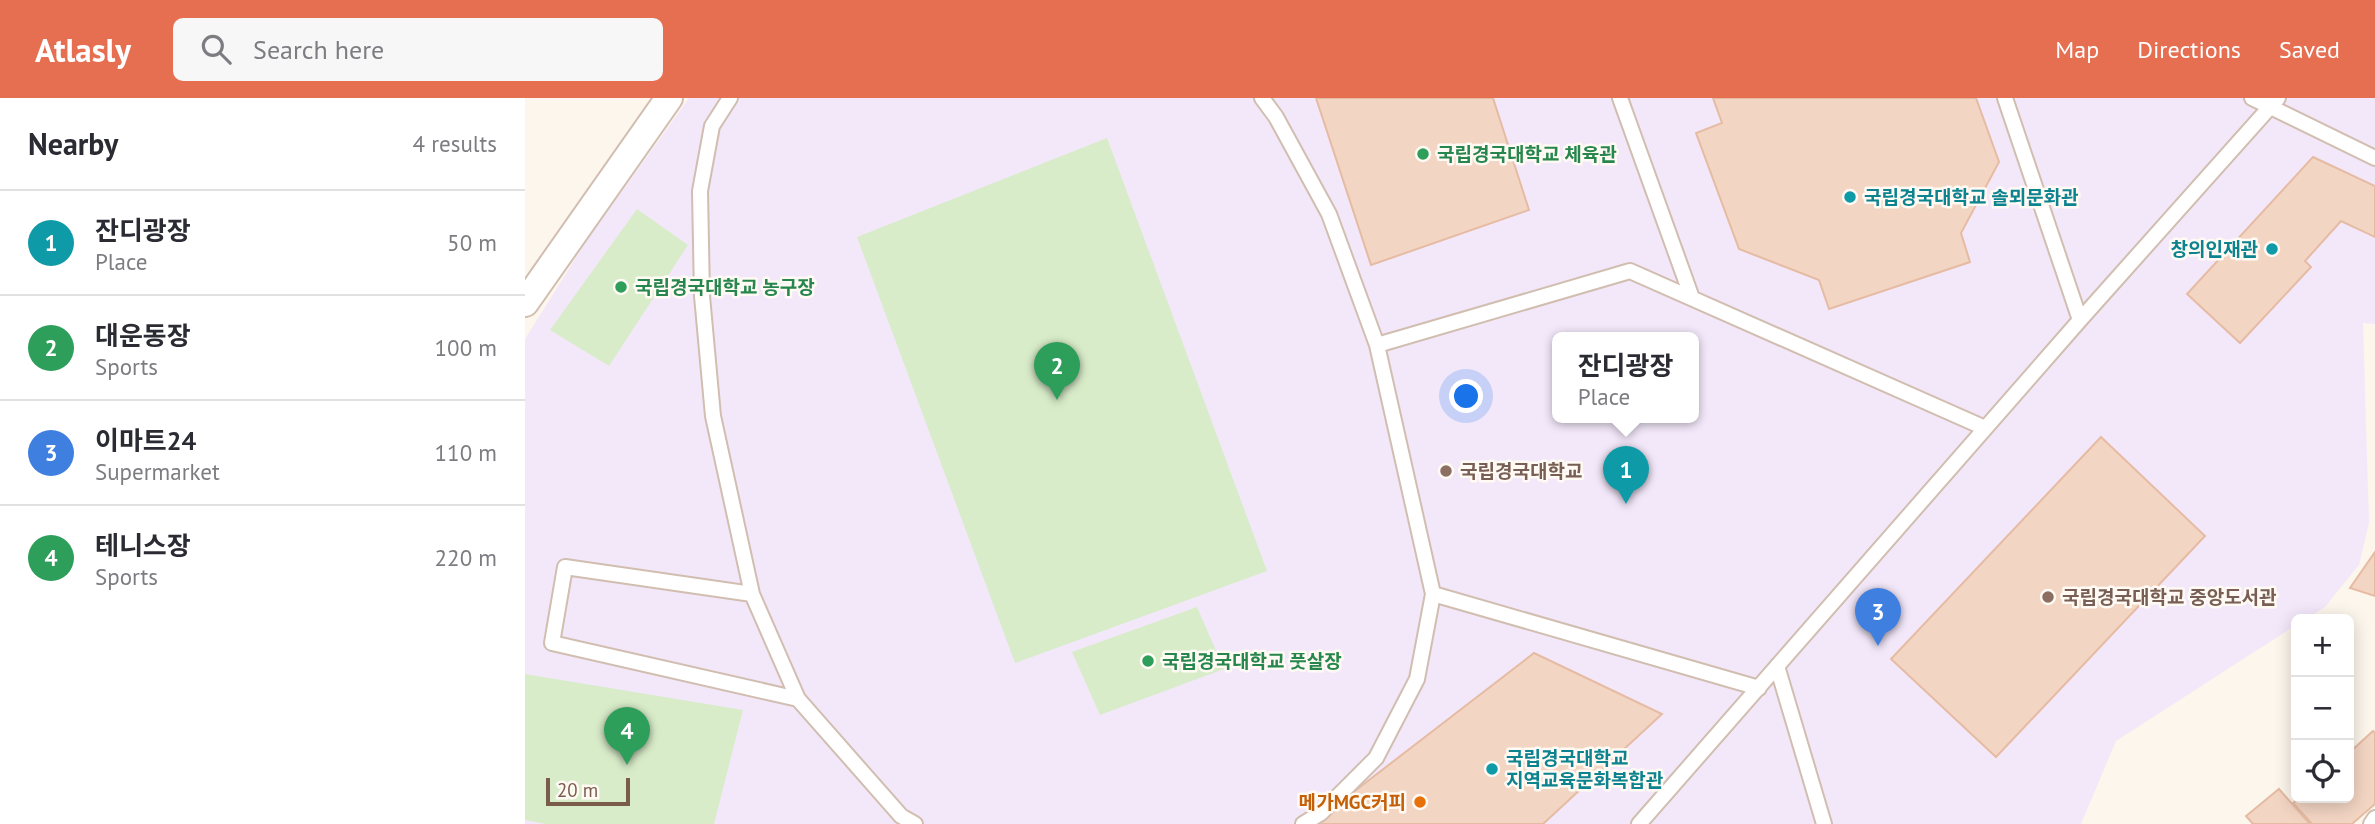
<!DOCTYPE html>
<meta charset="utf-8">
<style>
:root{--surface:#fff;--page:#f7f7f7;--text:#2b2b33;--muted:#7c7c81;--line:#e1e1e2;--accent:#e76f51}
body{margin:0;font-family:"PT Sans","Noto Sans KR",sans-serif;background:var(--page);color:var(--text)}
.controls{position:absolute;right:21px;bottom:21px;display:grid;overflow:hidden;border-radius:10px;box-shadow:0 4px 18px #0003}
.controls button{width:63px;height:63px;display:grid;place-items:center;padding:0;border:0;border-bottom:2px solid var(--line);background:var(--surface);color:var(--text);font:35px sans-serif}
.scale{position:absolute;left:21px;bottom:18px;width:84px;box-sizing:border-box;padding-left:7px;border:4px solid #7a5c4d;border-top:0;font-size:19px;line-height:24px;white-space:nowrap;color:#7a5c4d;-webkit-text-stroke:5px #fffaf3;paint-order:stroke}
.you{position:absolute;left:942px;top:299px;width:24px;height:24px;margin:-18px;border:5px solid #fff;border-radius:50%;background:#1a73e8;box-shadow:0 0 0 10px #1a73e833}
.badge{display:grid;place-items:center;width:46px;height:46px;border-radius:50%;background:var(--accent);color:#fff;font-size:23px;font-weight:700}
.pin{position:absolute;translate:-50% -58px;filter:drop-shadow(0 2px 4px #0008)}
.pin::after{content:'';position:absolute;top:37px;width:24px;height:21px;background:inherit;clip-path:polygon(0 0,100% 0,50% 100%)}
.popup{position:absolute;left:1027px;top:234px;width:147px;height:91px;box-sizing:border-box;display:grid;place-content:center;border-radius:10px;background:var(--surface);filter:drop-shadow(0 2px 5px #0005);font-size:23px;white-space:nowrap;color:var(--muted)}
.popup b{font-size:26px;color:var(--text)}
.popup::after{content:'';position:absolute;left:50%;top:100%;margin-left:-14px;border:14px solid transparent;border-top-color:var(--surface)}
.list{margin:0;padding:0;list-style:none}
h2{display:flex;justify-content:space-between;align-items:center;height:91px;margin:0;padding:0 28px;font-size:30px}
h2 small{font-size:23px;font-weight:400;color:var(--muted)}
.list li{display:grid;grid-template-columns:46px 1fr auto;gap:21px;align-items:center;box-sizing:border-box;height:105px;padding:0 28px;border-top:2px solid var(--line)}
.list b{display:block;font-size:26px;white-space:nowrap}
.list p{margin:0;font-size:23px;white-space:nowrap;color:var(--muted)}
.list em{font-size:23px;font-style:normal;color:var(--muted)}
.icon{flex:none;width:38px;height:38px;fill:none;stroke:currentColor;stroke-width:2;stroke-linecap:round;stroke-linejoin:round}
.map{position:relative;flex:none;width:1850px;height:726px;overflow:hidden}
header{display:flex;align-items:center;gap:42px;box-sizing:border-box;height:98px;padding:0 35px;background:var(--accent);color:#fff}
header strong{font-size:33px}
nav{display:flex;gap:38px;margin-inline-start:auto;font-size:24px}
.search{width:490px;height:63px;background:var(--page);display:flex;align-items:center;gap:18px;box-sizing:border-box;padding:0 24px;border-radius:10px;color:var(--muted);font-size:26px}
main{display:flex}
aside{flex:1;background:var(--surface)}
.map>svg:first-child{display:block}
.education{fill:#f3e8fa;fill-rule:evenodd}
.grass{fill:#d8ecc9}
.building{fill:#f3d5c3;stroke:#e6bba3;stroke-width:2}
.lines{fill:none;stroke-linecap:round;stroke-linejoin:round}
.lane-casing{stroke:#d1beb0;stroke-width:18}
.street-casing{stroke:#d1beb0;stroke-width:30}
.lane{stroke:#fff;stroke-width:14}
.street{stroke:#fff;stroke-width:26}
.leisure-dot{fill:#2e9e5b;stroke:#fffaf3;stroke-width:2.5}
.culture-dot{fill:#0f9aa8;stroke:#fffaf3;stroke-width:2.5}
.education-dot{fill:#8d6e63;stroke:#fffaf3;stroke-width:2.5}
.food-dot{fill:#e8710a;stroke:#fffaf3;stroke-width:2.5}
.labels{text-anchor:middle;stroke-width:5;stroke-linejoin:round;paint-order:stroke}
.leisure-label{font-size:19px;font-weight:bold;fill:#27864d;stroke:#fffaf3;text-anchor:start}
.culture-label{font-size:19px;font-weight:bold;fill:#0d838f;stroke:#fffaf3;text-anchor:start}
.education-label{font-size:19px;font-weight:bold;fill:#785e54;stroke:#fffaf3;text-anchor:start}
.food-label{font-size:19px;font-weight:bold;fill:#c56008;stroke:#fffaf3;text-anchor:end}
</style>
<header>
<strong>Atlasly</strong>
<div class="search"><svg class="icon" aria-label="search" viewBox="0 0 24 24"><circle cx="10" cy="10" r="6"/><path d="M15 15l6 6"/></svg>Search here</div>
<nav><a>Map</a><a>Directions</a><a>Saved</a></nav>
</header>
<main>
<aside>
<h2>Nearby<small>4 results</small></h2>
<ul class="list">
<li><span class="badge" style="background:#0f9aa8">1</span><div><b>잔디광장</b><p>Place</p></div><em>50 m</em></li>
<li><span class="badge" style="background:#2e9e5b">2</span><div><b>대운동장</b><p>Sports</p></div><em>100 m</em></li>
<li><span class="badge" style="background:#3f7fe0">3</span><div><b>이마트24</b><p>Supermarket</p></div><em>110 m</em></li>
<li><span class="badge" style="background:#2e9e5b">4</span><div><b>테니스장</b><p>Sports</p></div><em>220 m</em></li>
</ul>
</aside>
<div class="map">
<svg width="1850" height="726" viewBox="0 0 1850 726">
<rect width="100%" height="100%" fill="#fdf6ec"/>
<path class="education" d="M164,0H1850V226L1838,225L1844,425L1834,467L1800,509L1781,521H1771V527L1591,643L1556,726H0V241L62,142ZM1033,240H1169V320H1033Z"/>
<path class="grass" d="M582,40L742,473L490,565L332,139Z
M112,111L163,147L84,268L25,232Z
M672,509L699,571L575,617L547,554Z
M0,576L218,612L189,726H21L0,722Z"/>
<path class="building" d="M791,0H968L1004,112L846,167Z
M1188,0H1451L1474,64L1436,135L1445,164L1304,211L1294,182L1214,151L1171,35L1197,25Z
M1788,59L1850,88V139L1816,123L1780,163L1786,169L1715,245L1662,196Z
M1576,339L1680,438L1471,659L1366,561Z
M1850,454V498L1825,490Z
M1009,555L1137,616L1018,726H787Z
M1848,633L1850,635V706L1827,726H1787L1768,705L1774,700H1824V655Z
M1754,691L1785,726H1728L1721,718Z"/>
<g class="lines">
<g class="lane-casing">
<path id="lane" d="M205,0L187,28L175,93L177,198L188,318L227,496L273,601L376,718L390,726
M737,0L751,19L804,116L852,247L908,496L892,581L851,660L796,715L778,726
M1095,0L1167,200
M1480,0L1555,222
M1727,0L1850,60
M852,247L1105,173L1460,330
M227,496L40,469L27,545L273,601
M908,496L1234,590
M1252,568L1299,726
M1114,726L1555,222L1753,0
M1846,726L1850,720"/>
</g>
<g class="street-casing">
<path id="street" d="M0,205L144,0"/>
</g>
<use href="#lane" class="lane"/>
<use href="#street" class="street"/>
</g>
<g class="leisure-dot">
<circle cx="898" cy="56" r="7"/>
<circle cx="96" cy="189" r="7"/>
<circle cx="623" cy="563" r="7"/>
</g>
<g class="culture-dot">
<circle cx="1325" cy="99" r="7"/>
<circle cx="1747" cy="151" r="7"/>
<circle cx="967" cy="671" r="7"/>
</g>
<g class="education-dot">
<circle cx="921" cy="373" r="7"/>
<circle cx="1523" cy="499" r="7"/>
</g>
<circle class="food-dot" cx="895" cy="704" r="7"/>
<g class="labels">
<g class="leisure-label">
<text x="912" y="63">국립경국대학교 체육관</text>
<text x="110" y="196">국립경국대학교 농구장</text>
<text x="637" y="570">국립경국대학교 풋살장</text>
</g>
<g class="culture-label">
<text x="1339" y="106">국립경국대학교 솔뫼문화관</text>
<text x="1733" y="158" text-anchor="end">창의인재관</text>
<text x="981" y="667">국립경국대학교<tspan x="981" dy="22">지역교육문화복합관</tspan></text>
</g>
<g class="education-label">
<text x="935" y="380">국립경국대학교</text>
<text x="1537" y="506">국립경국대학교 중앙도서관</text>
</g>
<g class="food-label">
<text x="881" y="711">메가MGC커피</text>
</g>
</g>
</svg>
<div class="controls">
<button>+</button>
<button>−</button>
<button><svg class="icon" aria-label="locate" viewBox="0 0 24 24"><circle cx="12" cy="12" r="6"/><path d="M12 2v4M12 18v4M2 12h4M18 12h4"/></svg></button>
</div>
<div class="scale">20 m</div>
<div class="you"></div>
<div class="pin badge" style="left:1101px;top:406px;background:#0f9aa8">1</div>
<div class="popup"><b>잔디광장</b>Place</div>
<div class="pin badge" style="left:532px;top:302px;background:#2e9e5b">2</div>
<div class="pin badge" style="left:1353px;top:548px;background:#3f7fe0">3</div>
<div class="pin badge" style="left:102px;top:667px;background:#2e9e5b">4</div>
</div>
</main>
